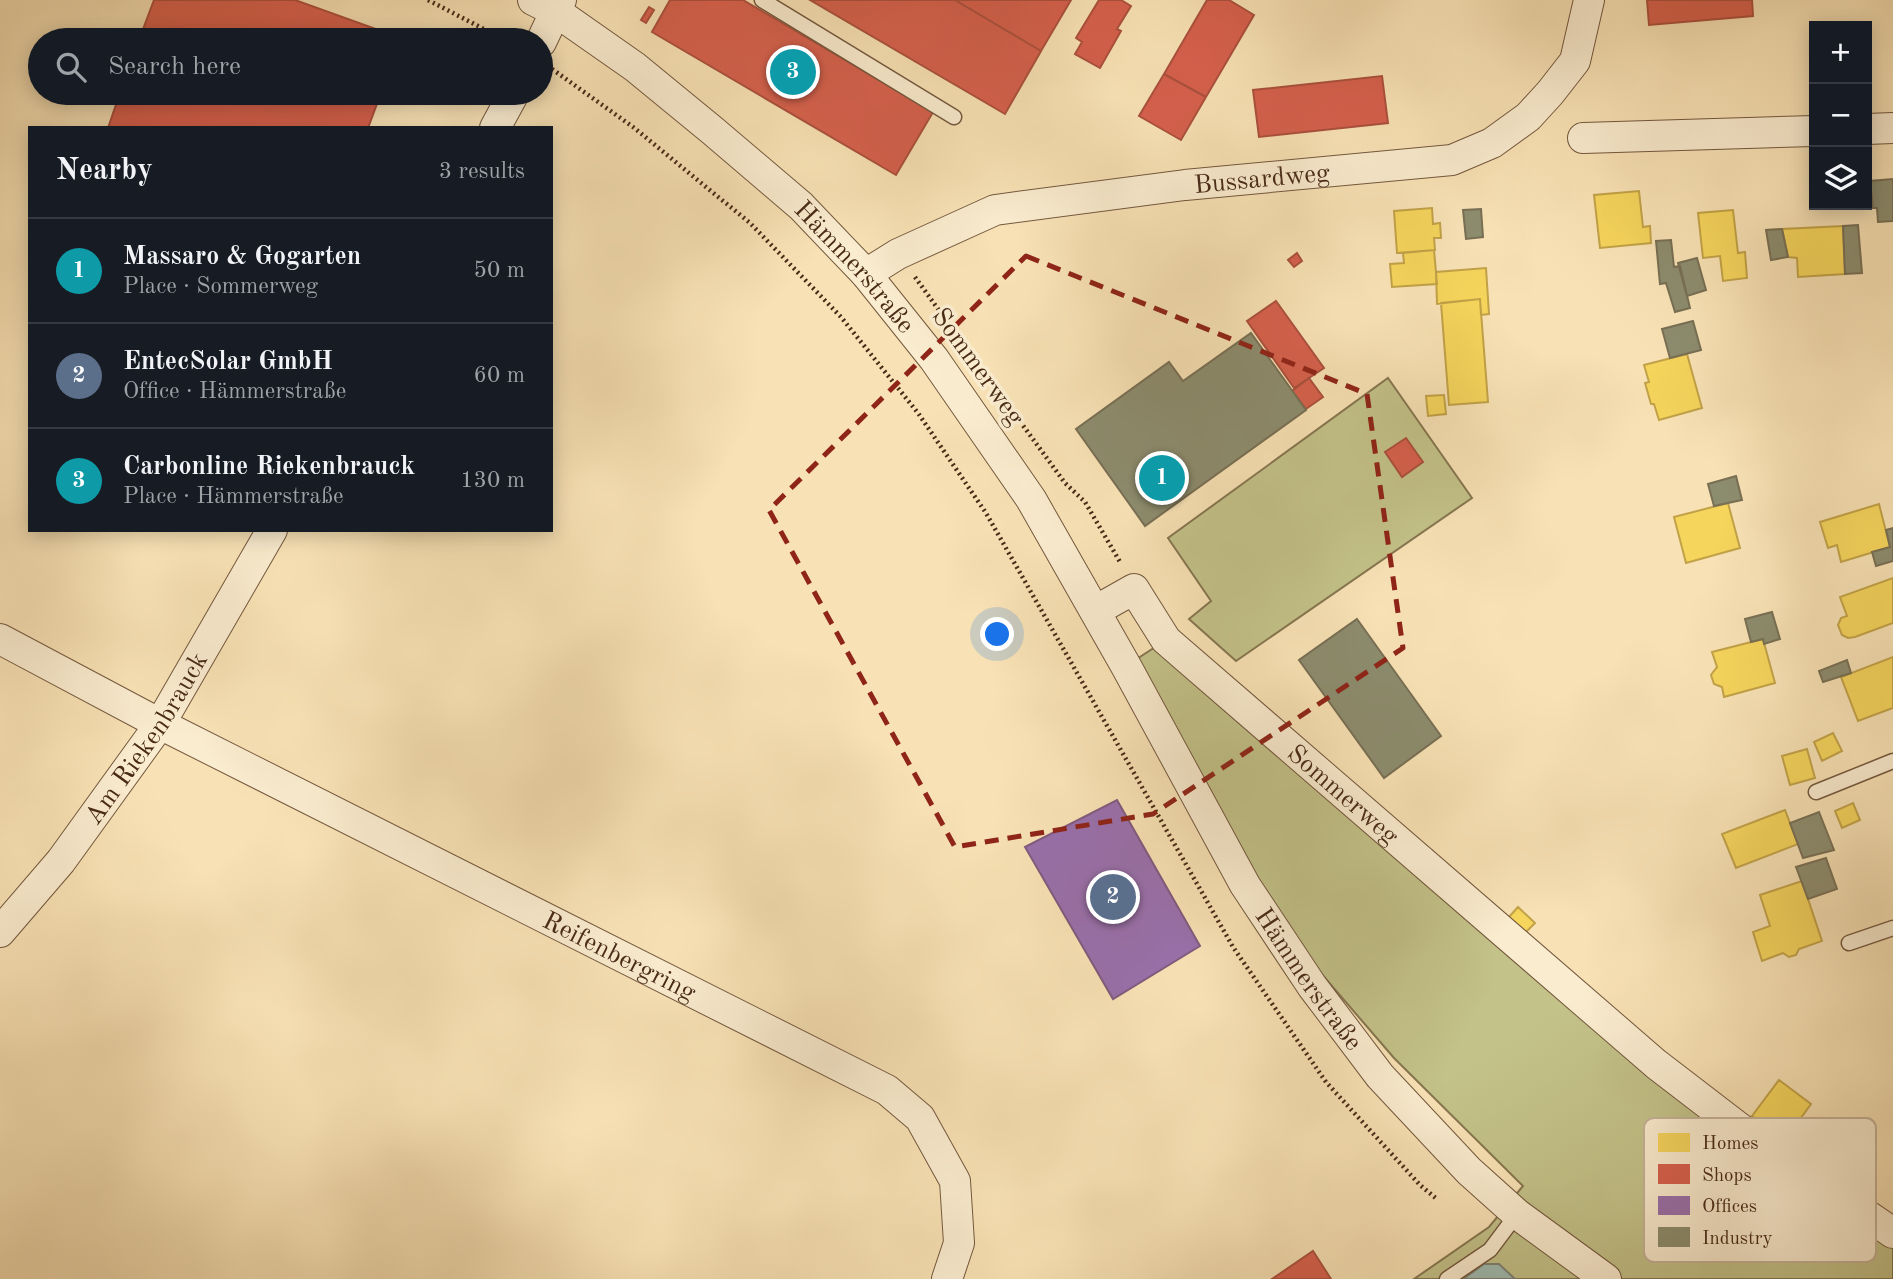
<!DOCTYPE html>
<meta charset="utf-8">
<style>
:root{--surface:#171b24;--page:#20242c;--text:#f1f3f6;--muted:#9ea1a6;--line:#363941;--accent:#7c3aed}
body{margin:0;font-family:"Old Standard TT",serif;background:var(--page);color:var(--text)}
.controls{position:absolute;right:21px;top:21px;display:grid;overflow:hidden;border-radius:0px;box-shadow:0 4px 18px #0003}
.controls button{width:63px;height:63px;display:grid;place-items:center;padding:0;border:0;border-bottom:2px solid var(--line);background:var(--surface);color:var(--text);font:35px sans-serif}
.you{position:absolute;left:998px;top:635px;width:24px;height:24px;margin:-18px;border:5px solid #fff;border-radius:50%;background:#1a73e8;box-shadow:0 0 0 10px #1a73e833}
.badge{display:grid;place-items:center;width:46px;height:46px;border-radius:50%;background:var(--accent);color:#fff;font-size:23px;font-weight:700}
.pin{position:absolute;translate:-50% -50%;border:4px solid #fff;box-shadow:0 2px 7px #0006}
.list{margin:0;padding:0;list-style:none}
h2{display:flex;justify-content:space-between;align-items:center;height:91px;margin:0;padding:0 28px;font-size:30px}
h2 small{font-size:23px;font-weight:400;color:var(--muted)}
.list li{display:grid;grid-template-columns:46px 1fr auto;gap:21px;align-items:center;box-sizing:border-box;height:105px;padding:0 28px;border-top:2px solid var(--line)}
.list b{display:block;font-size:26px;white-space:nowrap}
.list p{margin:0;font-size:23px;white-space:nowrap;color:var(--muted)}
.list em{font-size:23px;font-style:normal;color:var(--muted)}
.icon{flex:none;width:38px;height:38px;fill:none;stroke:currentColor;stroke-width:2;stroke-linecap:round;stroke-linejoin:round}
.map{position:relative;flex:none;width:1893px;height:1279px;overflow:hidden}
.search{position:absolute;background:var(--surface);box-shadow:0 4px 18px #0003;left:28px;top:28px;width:525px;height:77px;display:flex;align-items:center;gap:18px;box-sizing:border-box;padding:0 24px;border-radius:38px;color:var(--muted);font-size:26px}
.panel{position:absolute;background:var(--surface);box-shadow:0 4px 18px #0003;left:28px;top:126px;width:525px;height:406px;border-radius:0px}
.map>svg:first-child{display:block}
.green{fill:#c3c289;stroke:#867650;stroke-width:2}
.water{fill:#9fbdb4;stroke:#7c8275;stroke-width:2}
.homes{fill:#f6d55c;stroke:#c2a247;stroke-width:2}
.shops{fill:#d6604d;stroke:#ab503d;stroke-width:2}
.offices{fill:#9970ab;stroke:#815b7f;stroke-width:2}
.industry{fill:#8c8c6e;stroke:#786f54;stroke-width:2}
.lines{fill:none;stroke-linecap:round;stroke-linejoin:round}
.service-casing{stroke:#74583e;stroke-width:17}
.minor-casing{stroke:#74583e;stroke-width:32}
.path{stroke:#482a17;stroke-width:4.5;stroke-dasharray:2 3.5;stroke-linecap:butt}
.service{stroke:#faeccf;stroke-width:14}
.minor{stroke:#faeccf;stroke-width:30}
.marked{fill:none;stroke:#8f2418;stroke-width:5;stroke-dasharray:14 9;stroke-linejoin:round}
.labels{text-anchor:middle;stroke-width:7;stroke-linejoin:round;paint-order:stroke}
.street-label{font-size:26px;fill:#482a17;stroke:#faeccf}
.key{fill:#faeccf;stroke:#c5b298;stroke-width:2}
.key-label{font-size:19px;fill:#482a17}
</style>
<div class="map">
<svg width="1893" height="1279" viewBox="0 0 1893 1279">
<rect width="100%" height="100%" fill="#f8e2b5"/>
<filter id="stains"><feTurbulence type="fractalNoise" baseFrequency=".00286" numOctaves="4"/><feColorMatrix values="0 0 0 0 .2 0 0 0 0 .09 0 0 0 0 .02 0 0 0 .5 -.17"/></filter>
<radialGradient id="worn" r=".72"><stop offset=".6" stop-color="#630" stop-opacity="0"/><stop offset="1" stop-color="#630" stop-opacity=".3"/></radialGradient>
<path class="green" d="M1388,378L1472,498L1236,661L1189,619L1211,601L1168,538Z
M1166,640L1656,1064L1893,1229V1279H1414L1489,1227L1523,1186L1394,1058L1245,885L1126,666Z"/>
<path class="water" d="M1484,1264H1499L1515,1279H1463Z"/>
<path class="homes" d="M1639,191L1643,227L1650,226L1651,243L1600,248L1594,195Z
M1432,208L1433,224L1440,223L1441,238H1434L1435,250L1397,253L1394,211Z
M1733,210L1738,253L1745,252L1747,278L1723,281L1720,256L1703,258L1698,213Z
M1843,226L1845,274L1798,277L1797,258L1788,257L1782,229Z
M1434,250L1437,284L1392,287L1390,264L1404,263L1403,253Z
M1486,268L1489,314L1481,315L1480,299L1437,304L1436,272Z
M1480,299L1488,402L1449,405L1441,303Z
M1687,354L1702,408L1659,420L1654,404H1651L1645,383L1649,382L1644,365Z
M1444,395L1446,414L1428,416L1426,396Z
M1728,503L1740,548L1686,563L1674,517Z
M1879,504L1890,547L1841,562L1837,545L1828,548L1820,522Z
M1893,578V623L1855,637L1848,638L1842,635L1838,625L1841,618L1847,616L1840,597Z
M1763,639L1775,683L1724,697L1722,687L1714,684L1711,675L1717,667L1712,652Z
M1893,657V708L1858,721L1841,677Z
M1833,733L1842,751L1822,761L1814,742Z
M1807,749L1815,778L1790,785L1782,756Z
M1853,803L1860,820L1842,828L1835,811Z
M1785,810L1798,844L1736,868L1722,834Z
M1802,881L1822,941L1799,949L1796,955L1789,957L1783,953L1762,961L1753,932L1770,926L1760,895Z
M1518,907L1535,923L1524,934L1508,918Z
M1779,1080L1811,1104L1785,1140L1752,1116Z"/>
<path class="shops" d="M154,0H295L401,38L400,40H139Z
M670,0H743L933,112L896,175L652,32Z
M810,0H955L1041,51L1005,114Z
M955,0H1071L1041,51Z
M1099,0H1121L1131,6L1117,29L1121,31L1100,68L1075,54L1082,42L1076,38Z
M1207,0H1229L1254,15L1206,97L1164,74Z
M1647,0H1752L1753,16L1649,25Z
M649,7L654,10L646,23L641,20Z
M1164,74L1206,97L1181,140L1139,116Z
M1382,76L1388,123L1259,137L1253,90Z
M120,93H381L368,128H108Z
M1297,253L1302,261L1294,267L1288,260Z
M1276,301L1324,368L1294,388L1247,321Z
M1309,378L1323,397L1306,409L1292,391Z
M1406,438L1423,462L1402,477L1385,452Z
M1313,1251L1331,1279H1272Z"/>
<path class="offices" d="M1117,800L1200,946L1113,999L1025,847Z"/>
<path class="industry" d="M1893,179V221L1878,222L1877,208H1873L1870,181Z
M1481,209L1483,237L1466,239L1463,210Z
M1858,225L1862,273L1845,274L1843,226Z
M1782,229L1788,257L1771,260L1766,230Z
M1671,240L1674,267L1680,266L1690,308L1675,312L1666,283L1660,284L1656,241Z
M1697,258L1706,290L1687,296L1678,263Z
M1693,321L1701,350L1670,358L1662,329Z
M1251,333L1306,410L1145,526L1076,429L1169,362L1183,381Z
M1736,476L1742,500L1714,506L1708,484Z
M1893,528V561L1876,566L1872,552L1890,547L1886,530Z
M1772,612L1780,639L1764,644L1763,639L1751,642L1745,619Z
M1357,619L1441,736L1384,778L1299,660Z
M1847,660L1851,673L1823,682L1819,671Z
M1819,812L1834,850L1803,858L1790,823Z
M1826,858L1837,889L1808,899L1796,867Z"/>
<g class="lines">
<g class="service-casing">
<path id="service" d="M762,0L954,117
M1816,792L1893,761
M1849,943L1893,928
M1447,1279L1490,1250L1517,1214"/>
</g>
<g class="minor-casing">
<g id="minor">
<path id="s1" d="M533,0L555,11L635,67L713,131L801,206L866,274L934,359L1031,499L1126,666L1245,885L1312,986L1380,1076L1469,1171L1517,1214L1606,1279"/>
<path d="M541,42L561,0"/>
<path d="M495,128L514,93"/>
<path d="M1867,129L1893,128"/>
<path d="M1583,138L1814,131"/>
<path id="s2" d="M866,274L898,254L995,210L1185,185L1452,160L1492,143L1528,117L1550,93L1575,61L1589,0"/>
<path id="s3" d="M1095,611L1134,589L1166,640L1656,1064L1738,1127L1893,1233"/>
<path id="s4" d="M0,639L160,724L887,1090L920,1118L955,1181L959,1243L947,1279"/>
<path id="s5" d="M0,932L61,861L160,724L272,530"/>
</g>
</g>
<path class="path" d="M428,0L505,40
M552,69L633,127L750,223L841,317L918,413L986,513L1233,947L1326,1082L1420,1185L1438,1200
M915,277L951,327
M981,368L1065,483L1085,502L1120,562"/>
<use href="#service" class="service"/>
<use href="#minor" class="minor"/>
</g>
<path class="marked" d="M1026,256L1367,394L1403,648L1153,814L955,847L769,510Z"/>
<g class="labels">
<g class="street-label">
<text dy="9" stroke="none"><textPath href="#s2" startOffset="413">Bussardweg</textPath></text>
<text dy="9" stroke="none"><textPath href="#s1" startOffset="420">Hämmerstraße</textPath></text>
<text transform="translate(979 366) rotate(54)" y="9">Sommerweg</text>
<text dy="9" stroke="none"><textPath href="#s5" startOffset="243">Am Riekenbrauck</textPath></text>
<text dy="9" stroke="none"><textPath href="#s3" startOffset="340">Sommerweg</textPath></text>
<text dy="9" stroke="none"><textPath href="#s4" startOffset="696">Reifenbergring</textPath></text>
<text dy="9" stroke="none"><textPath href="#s1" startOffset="1267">Hämmerstraße</textPath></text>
</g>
</g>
<rect x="1644" y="1118" width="232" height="144" rx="10" class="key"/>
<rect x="1658" y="1133" width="32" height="19" fill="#f6d55c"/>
<rect x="1658" y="1164" width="32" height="20" fill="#d6604d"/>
<rect x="1658" y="1196" width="32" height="19" fill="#9970ab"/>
<rect x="1658" y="1227" width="32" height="20" fill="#8c8c6e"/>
<g class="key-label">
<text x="1702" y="1149">Homes</text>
<text x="1702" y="1181">Shops</text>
<text x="1702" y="1212">Offices</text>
<text x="1702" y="1244">Industry</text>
</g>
<rect width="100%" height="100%" filter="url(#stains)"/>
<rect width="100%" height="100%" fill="url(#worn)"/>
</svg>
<div class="controls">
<button>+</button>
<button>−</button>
<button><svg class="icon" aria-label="layers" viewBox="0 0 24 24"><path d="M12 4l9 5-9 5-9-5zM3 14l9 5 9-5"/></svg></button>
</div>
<div class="you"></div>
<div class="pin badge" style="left:1162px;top:478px;background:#0f9aa8">1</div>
<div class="pin badge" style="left:1113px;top:897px;background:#5c6f8a">2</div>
<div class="pin badge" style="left:793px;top:72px;background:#0f9aa8">3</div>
<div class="search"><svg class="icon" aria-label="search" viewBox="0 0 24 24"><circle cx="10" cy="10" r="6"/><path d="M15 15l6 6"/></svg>Search here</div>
<section class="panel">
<h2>Nearby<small>3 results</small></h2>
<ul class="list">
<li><span class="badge" style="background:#0f9aa8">1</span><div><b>Massaro &amp; Gogarten</b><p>Place · Sommerweg</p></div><em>50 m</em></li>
<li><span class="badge" style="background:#5c6f8a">2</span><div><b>EntecSolar GmbH</b><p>Office · Hämmerstraße</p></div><em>60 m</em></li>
<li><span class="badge" style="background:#0f9aa8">3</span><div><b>Carbonline Riekenbrauck</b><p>Place · Hämmerstraße</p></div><em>130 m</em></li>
</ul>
</section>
</div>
